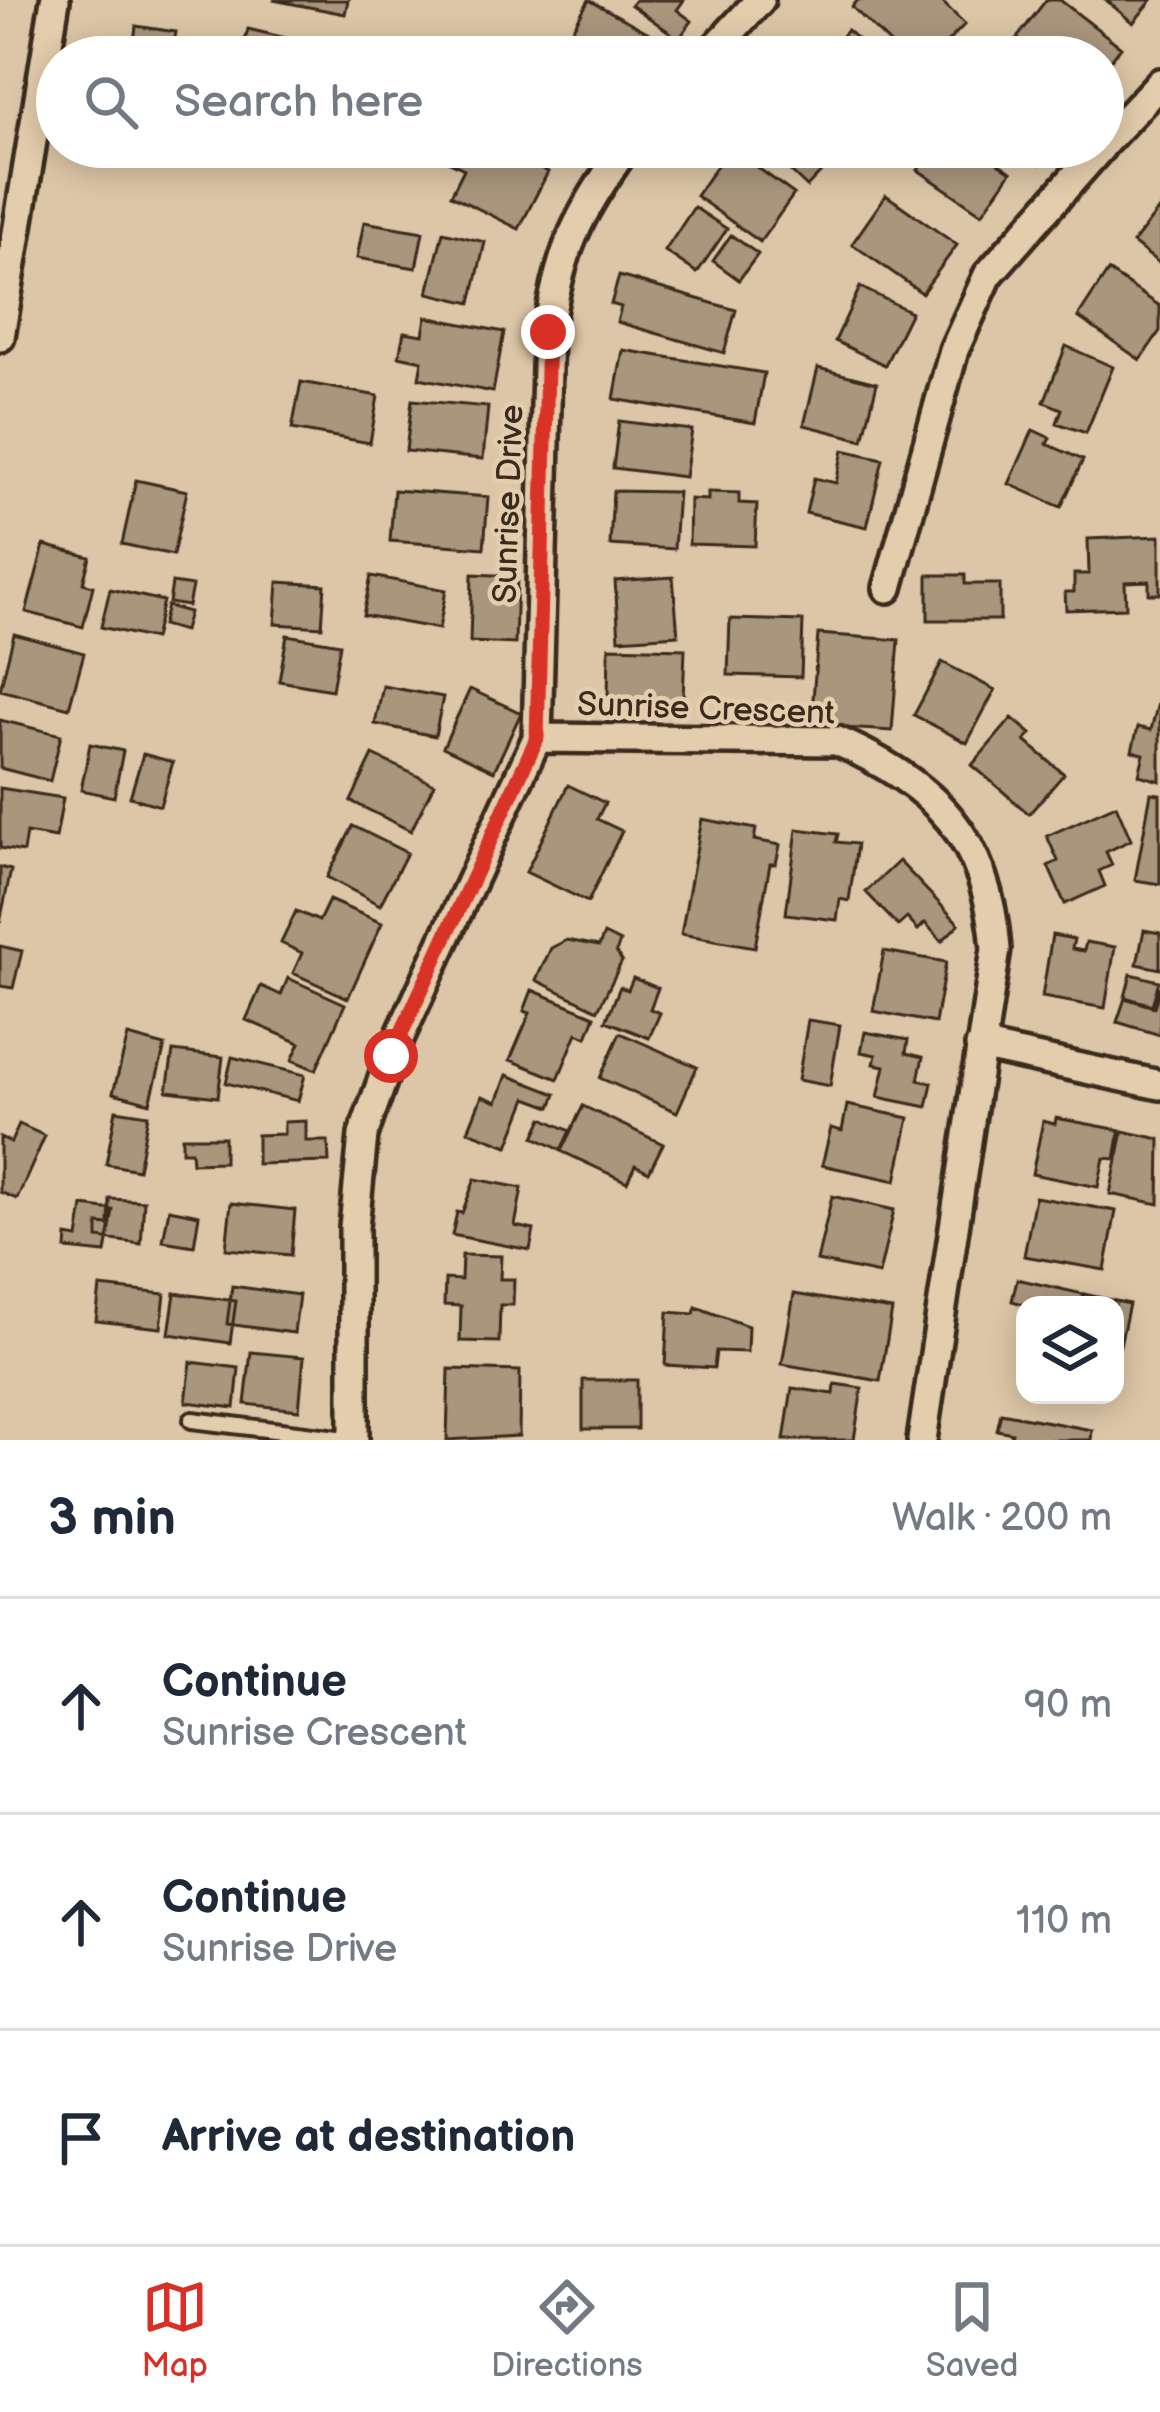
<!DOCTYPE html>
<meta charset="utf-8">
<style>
:root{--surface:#fff;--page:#f6f6f7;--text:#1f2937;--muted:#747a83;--line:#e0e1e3;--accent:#d93025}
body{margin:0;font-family:"Balsamiq Sans",sans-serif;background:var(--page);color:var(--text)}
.controls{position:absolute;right:36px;bottom:36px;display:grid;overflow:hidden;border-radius:24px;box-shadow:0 6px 30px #0003}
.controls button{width:108px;height:108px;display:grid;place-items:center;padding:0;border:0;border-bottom:3px solid var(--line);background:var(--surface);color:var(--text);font:60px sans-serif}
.stop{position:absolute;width:36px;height:36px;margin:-27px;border:9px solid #d93025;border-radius:50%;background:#fff}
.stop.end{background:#d93025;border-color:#fff;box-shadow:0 3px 12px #0008}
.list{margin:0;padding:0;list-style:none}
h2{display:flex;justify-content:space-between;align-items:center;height:156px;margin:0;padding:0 48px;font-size:51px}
h2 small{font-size:39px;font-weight:400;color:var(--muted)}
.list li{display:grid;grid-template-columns:78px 1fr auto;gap:36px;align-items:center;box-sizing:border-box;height:216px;padding:0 48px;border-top:3px solid var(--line)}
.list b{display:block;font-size:45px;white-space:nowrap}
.list p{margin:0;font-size:39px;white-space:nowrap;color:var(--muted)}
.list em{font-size:39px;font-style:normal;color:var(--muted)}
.icon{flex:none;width:66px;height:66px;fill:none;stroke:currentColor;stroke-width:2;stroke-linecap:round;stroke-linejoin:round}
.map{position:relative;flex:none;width:1160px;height:1440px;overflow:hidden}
.search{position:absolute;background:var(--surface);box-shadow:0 6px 30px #0003;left:36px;right:36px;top:36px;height:132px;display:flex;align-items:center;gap:30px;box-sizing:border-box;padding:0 42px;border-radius:66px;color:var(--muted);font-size:45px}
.sheet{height:804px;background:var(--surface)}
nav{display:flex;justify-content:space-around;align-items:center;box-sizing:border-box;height:168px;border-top:3px solid var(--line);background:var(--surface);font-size:33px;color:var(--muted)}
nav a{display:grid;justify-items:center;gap:6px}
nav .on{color:var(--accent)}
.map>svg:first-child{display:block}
.building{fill:#aa967d;stroke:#3b2a1e;stroke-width:3}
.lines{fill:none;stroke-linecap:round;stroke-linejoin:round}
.service-casing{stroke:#3b2a1e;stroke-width:22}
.minor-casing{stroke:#3b2a1e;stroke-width:36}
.service{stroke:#e4cdad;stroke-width:14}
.minor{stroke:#e4cdad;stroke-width:27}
.route{stroke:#d93025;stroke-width:15}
.labels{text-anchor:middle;stroke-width:9;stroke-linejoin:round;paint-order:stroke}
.street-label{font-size:33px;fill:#3b2a1e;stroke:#e4cdad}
</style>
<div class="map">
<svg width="1160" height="1440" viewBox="0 0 1160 1440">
<rect width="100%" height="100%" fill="#ddc6a7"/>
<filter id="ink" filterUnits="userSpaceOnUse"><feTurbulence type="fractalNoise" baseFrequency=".00833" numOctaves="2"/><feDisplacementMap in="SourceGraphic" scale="24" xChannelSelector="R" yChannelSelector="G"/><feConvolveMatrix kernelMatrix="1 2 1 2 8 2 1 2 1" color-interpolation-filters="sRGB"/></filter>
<g filter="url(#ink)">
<path class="building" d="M273,0H348L345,14Z
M589,0L651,34L638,57H583L589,46L569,35Z
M635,0H684L677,10L692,21L679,39L631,5Z
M858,0H940L965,24L933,57H904L852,7Z
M1046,0H1060L1121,47L1103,70V57H1041L1017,38Z
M1106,0H1152L1133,23Z
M136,26L176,32L173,49L183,51L182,57H107L110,38L134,41Z
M248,29L316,45L313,57H241Z
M847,30L877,57H823Z
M455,147H499L548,172L519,229L451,195L464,169L448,161Z
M730,147H747L758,155L754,165L794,194L760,242L696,196Z
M765,147H845L807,187Z
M934,147H974L1011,172L982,214L918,170Z
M1018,147H1053L1040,164Z
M886,195L957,245L922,293L852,244Z
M694,207L727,229L697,273L665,251Z
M1160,208V264L1133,243Z
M364,222L423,232L416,268L357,258Z
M443,232L485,242L471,303L428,293Z
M731,235L758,254L739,280L713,261Z
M1108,271L1160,306V331L1140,360L1078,317Z
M619,276L736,310L724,353L617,322L621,307L611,304Z
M860,287L911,312L885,365L835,341Z
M426,317L504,332L493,392L419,378L422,361L399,356L404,332L423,335Z
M1066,346L1113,367L1086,433L1057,423L1062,409L1044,402Z
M623,350L764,373L755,423L614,399Z
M818,368L877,383L863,440L804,425Z
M301,382L378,396L370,443L292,429Z
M412,400L488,407L483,459L406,451Z
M619,421L692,430L685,477L613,468Z
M1033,430L1050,438L1047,444L1083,460L1061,507L1009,484Z
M843,450L883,459L867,527L806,513L814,478L836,483Z
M136,480L187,491L173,555L122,544Z
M394,490L488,497L484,548L390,541Z
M613,491L678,492L674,549L610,545Z
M708,492L739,493V503L757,504L755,546L689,544L690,499L708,500Z
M1160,536V594H1149V581L1125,582L1126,608L1066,610L1065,592H1074V574H1089L1088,539Z
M44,545L90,557L83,583L93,586L83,627L26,612Z
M472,574L517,576L515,644L470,642Z
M928,575H965V584H1000V620H928Z
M371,576L446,590L439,629L363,615Z
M673,577L678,635L619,639L615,581Z
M278,582L325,585L322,627L275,624Z
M172,583L192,586L188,606L169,603Z
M110,589L163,601L154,639L101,627Z
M167,606L189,612L184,631L162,625Z
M730,619L803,621L801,677L728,675Z
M14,634L84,653L69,708L0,690Z
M818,634L899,640L892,731L811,726Z
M287,635L340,644L332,690L279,681Z
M609,647L685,649L683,700L608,698Z
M942,662L995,690L967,743L914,715Z
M383,686L443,697L435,736L375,724Z
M470,689L521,713L494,771L443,747Z
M1158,703H1160V781L1139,775L1144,754L1132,751L1138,727L1151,730Z
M1012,718L1031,734L1025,741L1064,774L1029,814L972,765Z
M0,720L61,735L50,781L0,768Z
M90,744L123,751L114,797L81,790Z
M143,754L173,762L160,806L130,797Z
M373,755L434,784L411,831L351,801Z
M568,785L605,803L597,819L622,831L588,902L526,872Z
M0,788L63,798L56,838L26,833L23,852L0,848Z
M1151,793L1160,794V884L1135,880Z
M1116,805L1131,840L1106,852L1112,865L1099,871L1105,886L1065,904L1048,866L1058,861L1047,836Z
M702,819L756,829L754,840L780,845L776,864H770L755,947L681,934Z
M353,826L407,853L380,905L327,877Z
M797,829L838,834L836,842L857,844L849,901L840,899L837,920L786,914Z
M899,861L959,924L942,941L925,923L918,930L907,918L898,926L866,892Z
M0,867L11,870L0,922Z
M329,900L382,923L348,998L293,973L302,953L281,943L296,911L319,921Z
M1144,930L1160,933V969L1137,964Z
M604,934L620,942L616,952L622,961L598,1010L536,980L551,948L567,940L599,946Z
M1052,935L1074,939L1072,949L1084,951L1086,942L1115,947L1105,1008L1042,997Z
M0,946L22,951L13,988L0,986Z
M884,951L946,962L935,1023L873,1011Z
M1131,974L1159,981L1152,1005L1125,997Z
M288,978L345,1004L316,1070L292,1060L300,1043L246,1020L261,986L281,995Z
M633,978L658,988L650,1009L660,1013L649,1038L606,1021L620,987L628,990Z
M1160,987V1035L1117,1022L1125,998L1154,1007Z
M532,990L595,1016L587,1037L577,1033L558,1079L510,1060L530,1013L524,1011Z
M808,1020L840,1025L830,1086L798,1080Z
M865,1032L908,1040L906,1053L923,1057L918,1080L932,1083L927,1107L878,1097L885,1066L874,1064L876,1055L861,1052Z
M620,1033L697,1067L677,1112L600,1078Z
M128,1036L165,1046L150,1103L113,1093Z
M173,1051L223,1057L218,1097L167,1091Z
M232,1057L305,1075L298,1101L226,1083Z
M507,1075L556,1094L551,1107L527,1098L508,1146L468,1131L482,1096L497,1102Z
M847,1105L909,1118L896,1181L822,1165L831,1128L842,1131Z
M583,1106L663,1144L649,1172L635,1165L627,1182L561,1151Z
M116,1110L148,1115L138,1170L106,1164Z
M543,1118L570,1131L561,1150L534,1137Z
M1056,1118L1120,1130L1115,1159L1104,1158L1098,1187L1032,1174L1043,1121L1055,1124Z
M306,1121V1141H328L329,1162L257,1164V1135L284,1134V1122Z
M19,1124L45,1136L17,1199L0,1192V1137L11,1142Z
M1123,1131L1160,1139L1159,1204L1110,1194Z
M182,1137H224V1162L192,1163L191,1151H182Z
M475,1179L522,1188L515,1226L534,1230L530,1250L452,1235L457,1212L462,1213Z
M832,1196L894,1210L879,1274L817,1261Z
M1035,1197L1116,1211L1105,1270L1024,1256Z
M110,1199L144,1201L141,1244L98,1238V1224L109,1225Z
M231,1203L295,1210L291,1255L226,1249Z
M83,1206L113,1210L106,1253L66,1249L67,1236L78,1238Z
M169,1209L199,1215L194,1246L163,1241Z
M462,1255L501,1256L500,1279H514L513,1305H500L499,1342L460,1341L461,1306L444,1305L445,1279L461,1280Z
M1017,1279L1083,1294L1080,1305H1025V1319L1020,1318L1023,1304L1012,1301Z
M232,1286L299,1295L294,1333L227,1324Z
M100,1287L165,1294L161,1328L96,1321Z
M175,1293L236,1301L230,1343L169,1334Z
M794,1294L892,1310L880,1381L782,1364Z
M1084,1294L1129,1304L1119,1350L1115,1305H1081Z
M696,1307L748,1326L747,1352L716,1351L714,1368L665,1365L668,1312L694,1314Z
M251,1352L304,1357L299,1410L245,1404Z
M191,1362L239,1368L235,1408L186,1402Z
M449,1369L520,1371L519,1436L447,1440Z
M583,1380H637V1429H583Z
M835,1384L862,1388L854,1440H784L792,1388L834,1394Z
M1001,1413L1092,1430L1091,1440H1010L1012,1433L997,1430Z"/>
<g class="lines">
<g class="service-casing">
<path id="service" d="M192,1420L354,1440"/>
</g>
<g class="minor-casing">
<path id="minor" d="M707,57L760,0
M1103,144L1160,83
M0,337L55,0
M888,588L954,350L988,275L1101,147
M537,738L837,741C936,784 988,839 996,949L922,1440
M980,1046L1160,1085
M354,1440V1227L363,1135L391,1056L537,738L548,331C560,250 578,214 626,147"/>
</g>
<use href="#service" class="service"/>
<use href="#minor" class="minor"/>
</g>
</g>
<g class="lines" filter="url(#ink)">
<path class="route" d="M391,1056L537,738L548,332"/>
</g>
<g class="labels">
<g class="street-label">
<text transform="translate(507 504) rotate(-88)" y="12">Sunrise Drive</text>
<text transform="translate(706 707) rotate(2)" y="12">Sunrise Crescent</text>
</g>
</g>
</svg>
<div class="controls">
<button><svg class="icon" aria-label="layers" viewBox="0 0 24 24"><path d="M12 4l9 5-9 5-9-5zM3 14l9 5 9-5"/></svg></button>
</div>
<div class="stop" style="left:391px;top:1056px"></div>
<div class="stop end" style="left:548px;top:332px"></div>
<div class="search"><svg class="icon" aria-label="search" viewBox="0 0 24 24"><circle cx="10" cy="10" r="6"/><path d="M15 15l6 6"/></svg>Search here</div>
</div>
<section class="sheet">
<h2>3 min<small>Walk · 200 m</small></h2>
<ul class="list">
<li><svg class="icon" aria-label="ahead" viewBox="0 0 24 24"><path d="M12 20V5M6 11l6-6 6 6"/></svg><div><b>Continue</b><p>Sunrise Crescent</p></div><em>90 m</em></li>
<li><svg class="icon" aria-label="ahead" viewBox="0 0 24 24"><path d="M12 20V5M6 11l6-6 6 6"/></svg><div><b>Continue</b><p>Sunrise Drive</p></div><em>110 m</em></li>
<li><svg class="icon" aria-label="arrive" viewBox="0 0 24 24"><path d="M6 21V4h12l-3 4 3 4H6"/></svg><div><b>Arrive at destination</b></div></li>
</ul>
</section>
<nav>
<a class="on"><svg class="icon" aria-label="map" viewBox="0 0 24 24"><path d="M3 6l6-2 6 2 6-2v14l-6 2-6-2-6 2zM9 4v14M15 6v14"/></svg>Map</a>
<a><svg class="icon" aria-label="directions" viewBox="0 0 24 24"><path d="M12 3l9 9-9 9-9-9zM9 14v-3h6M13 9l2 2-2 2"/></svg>Directions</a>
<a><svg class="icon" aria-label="saved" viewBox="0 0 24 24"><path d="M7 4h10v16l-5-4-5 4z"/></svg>Saved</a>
</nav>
